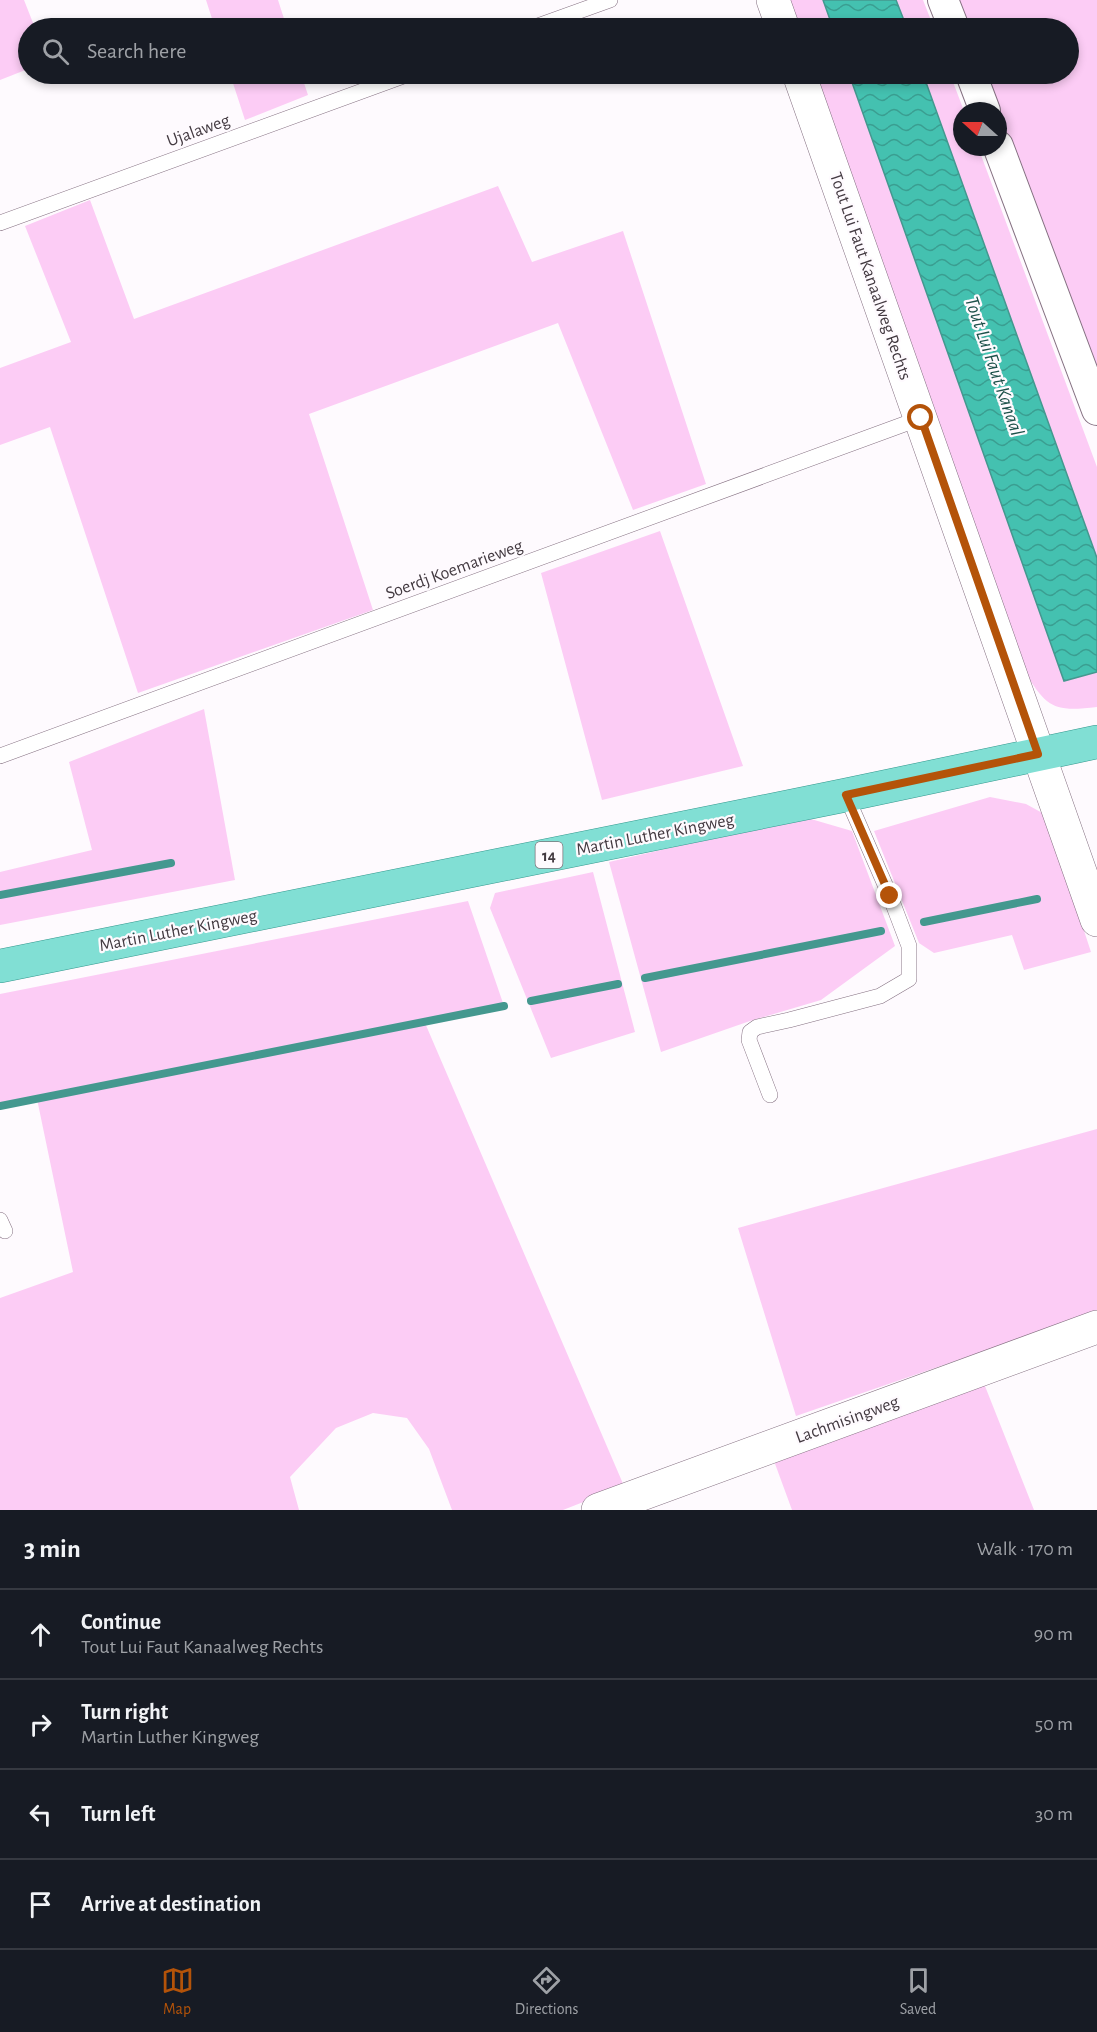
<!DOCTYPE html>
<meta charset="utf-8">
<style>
:root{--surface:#171b24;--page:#242831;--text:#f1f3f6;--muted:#9ea1a6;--line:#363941;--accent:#b45309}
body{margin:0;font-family:"Alegreya Sans",sans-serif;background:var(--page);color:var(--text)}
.compass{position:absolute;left:953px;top:102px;width:54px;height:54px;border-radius:50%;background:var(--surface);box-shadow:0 3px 9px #0003;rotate:291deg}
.stop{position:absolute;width:18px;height:18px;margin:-14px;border:4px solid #b45309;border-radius:50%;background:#fff}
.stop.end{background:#b45309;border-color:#fff;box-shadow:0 2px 6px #0008}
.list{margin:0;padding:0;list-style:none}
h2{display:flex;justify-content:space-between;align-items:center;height:78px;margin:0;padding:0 24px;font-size:26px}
h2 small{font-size:20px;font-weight:400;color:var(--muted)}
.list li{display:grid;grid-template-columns:39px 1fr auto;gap:18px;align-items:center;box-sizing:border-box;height:90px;padding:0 24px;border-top:2px solid var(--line)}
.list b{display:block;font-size:22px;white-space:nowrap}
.list p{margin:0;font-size:20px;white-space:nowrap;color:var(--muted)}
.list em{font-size:20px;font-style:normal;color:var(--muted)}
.icon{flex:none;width:33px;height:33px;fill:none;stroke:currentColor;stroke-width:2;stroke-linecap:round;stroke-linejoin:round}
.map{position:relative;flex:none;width:1097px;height:1510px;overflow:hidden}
.search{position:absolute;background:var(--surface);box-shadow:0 3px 9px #0003;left:18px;right:18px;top:18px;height:66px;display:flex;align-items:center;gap:15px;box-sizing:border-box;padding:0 21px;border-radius:33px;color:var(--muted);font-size:22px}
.sheet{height:438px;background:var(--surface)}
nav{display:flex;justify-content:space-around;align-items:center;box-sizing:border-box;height:84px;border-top:2px solid var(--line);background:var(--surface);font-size:16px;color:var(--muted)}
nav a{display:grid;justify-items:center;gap:3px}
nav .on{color:var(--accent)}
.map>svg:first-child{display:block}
.green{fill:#fcccf5}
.water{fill:url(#water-waves);stroke:#44988f;stroke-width:1.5}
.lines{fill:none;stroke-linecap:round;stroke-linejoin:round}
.stream{stroke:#44988f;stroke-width:8}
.service-casing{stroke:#857182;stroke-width:16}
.minor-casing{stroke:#857182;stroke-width:32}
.tertiary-casing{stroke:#857182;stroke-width:34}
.primary-casing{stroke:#35988e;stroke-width:34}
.service{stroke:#fff;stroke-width:15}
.minor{stroke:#fff;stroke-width:30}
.tertiary{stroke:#fff;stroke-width:33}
.primary{stroke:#81dfd4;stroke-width:33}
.route{stroke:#b45309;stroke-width:8}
.labels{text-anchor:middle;stroke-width:4.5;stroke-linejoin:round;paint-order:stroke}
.shield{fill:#fefafe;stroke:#7b747a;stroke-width:1.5}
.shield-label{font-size:16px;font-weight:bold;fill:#433a41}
.street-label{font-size:18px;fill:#433a41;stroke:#fefafe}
.water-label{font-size:20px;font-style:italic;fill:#1d514a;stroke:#fefafe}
</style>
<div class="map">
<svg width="1097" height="1510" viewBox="0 0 1097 1510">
<defs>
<pattern id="water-waves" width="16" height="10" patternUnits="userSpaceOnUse" patternTransform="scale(1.5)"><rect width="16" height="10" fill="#44c1b0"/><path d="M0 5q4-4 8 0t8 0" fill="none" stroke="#3a9e91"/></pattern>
</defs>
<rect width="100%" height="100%" fill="#fefafe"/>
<path class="green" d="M0,0H24L35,28H28V69L0,80Z
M206,0H278L287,28H215Z
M790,0H823L833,28H800Z
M896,0H923L934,28H907Z
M957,0H1097V375L984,74H1068V28H967Z
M230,74H301L308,95L245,120Z
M815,74H849L1064,680L1097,671V707C1054,712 1047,708 1025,672Z
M923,74H950L964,111H962V147H978L1097,467V558Z
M498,186L532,262L623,231L706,484L633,510L558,323L309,414L373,610L138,693L50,427L0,445V368L71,342L25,226L90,200L134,319Z
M660,531L743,766L602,800L541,573Z
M204,709L235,880L0,925V872L92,850L69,762Z
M990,797L1026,804L1046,815L1091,952L1024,970L1012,935L934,953L919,943L874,831Z
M804,817L852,831L895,946L821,1000L750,1021L661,1052L609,862Z
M593,872L635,1032L551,1058L490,908L495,893Z
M468,901L504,1006L425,1023L624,1486L563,1510H452L429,1449L407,1418L373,1413L336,1428L290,1477L299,1510H0V1298L73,1272L37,1099L0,1106V994Z
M1097,1129V1312L796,1416L738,1228Z
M983,1381L1034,1510H792L774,1461Z"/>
<path class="water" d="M823,0H896L907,28H833Z
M849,74H923L1097,558V672L1064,681Z"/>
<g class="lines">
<path class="stream" d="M0,895L171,863
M924,922L1037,899
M645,978L881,931
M531,1001L618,984
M0,1106L504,1006"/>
<g class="service-casing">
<path id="service" d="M532,28L610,0
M0,223L409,74
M0,756L921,418
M770,1095L749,1040L750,1032L757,1027L789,1020L880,996L909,979V946L890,896L846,795
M0,1220L5,1231"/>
</g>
<g class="minor-casing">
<path id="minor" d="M943,0L954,28
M971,74L985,111
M998,146L1097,410"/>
</g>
<g class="tertiary-casing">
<path id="tertiary" d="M773,0L783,28
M799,74L1097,920
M598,1510L1097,1327"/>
</g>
<g class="primary-casing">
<path id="primary" d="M0,966L846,795L1097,742"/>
</g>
<use href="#service" class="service"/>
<use href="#minor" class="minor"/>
<use href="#tertiary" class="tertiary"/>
<use href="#primary" class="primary"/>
</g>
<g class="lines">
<path class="route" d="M890,896L846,795L1038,754L921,418"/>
</g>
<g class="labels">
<rect class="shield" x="535.5" y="842" width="27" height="26" rx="4.5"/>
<g class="shield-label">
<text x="549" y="861">14</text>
</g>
<g class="street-label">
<text transform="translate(198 130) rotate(-20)" y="6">Ujalaweg</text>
<text transform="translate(871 276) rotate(71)" y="6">Tout Lui Faut Kanaalweg Rechts</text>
<text transform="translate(454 569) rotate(-20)" y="6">Soerdj Koemarieweg</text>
<text transform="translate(655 834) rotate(-11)" y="6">Martin Luther Kingweg</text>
<text transform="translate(178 930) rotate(-11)" y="6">Martin Luther Kingweg</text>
<text transform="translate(847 1419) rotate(-20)" y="6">Lachmisingweg</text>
</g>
<g class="water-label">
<text transform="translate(995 366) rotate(71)" y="7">Tout Lui Faut Kanaal</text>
</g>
</g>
</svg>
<svg class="compass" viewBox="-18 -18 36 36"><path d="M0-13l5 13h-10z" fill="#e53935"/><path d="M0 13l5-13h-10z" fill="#9ea1a6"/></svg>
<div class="stop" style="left:921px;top:418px"></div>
<div class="stop end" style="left:890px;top:896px"></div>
<div class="search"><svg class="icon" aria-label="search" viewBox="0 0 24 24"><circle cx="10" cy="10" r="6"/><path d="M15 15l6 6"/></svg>Search here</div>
</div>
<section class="sheet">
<h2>3 min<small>Walk · 170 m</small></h2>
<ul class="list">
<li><svg class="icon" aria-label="ahead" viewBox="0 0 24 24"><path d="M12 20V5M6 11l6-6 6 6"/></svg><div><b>Continue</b><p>Tout Lui Faut Kanaalweg Rechts</p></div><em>90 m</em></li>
<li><svg class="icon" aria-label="right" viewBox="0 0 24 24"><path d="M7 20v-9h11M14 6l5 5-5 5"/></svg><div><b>Turn right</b><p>Martin Luther Kingweg</p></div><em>50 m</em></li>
<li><svg class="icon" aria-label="left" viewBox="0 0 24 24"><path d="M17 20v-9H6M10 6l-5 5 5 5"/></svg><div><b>Turn left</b></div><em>30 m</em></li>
<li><svg class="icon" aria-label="arrive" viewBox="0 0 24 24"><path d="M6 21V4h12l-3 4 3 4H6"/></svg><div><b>Arrive at destination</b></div></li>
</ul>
</section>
<nav>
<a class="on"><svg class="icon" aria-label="map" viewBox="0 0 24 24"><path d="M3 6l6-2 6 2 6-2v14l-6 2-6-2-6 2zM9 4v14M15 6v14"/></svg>Map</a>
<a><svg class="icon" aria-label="directions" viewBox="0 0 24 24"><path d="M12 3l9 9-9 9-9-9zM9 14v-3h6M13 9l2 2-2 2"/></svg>Directions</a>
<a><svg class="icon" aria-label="saved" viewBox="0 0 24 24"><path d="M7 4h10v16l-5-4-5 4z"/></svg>Saved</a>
</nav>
